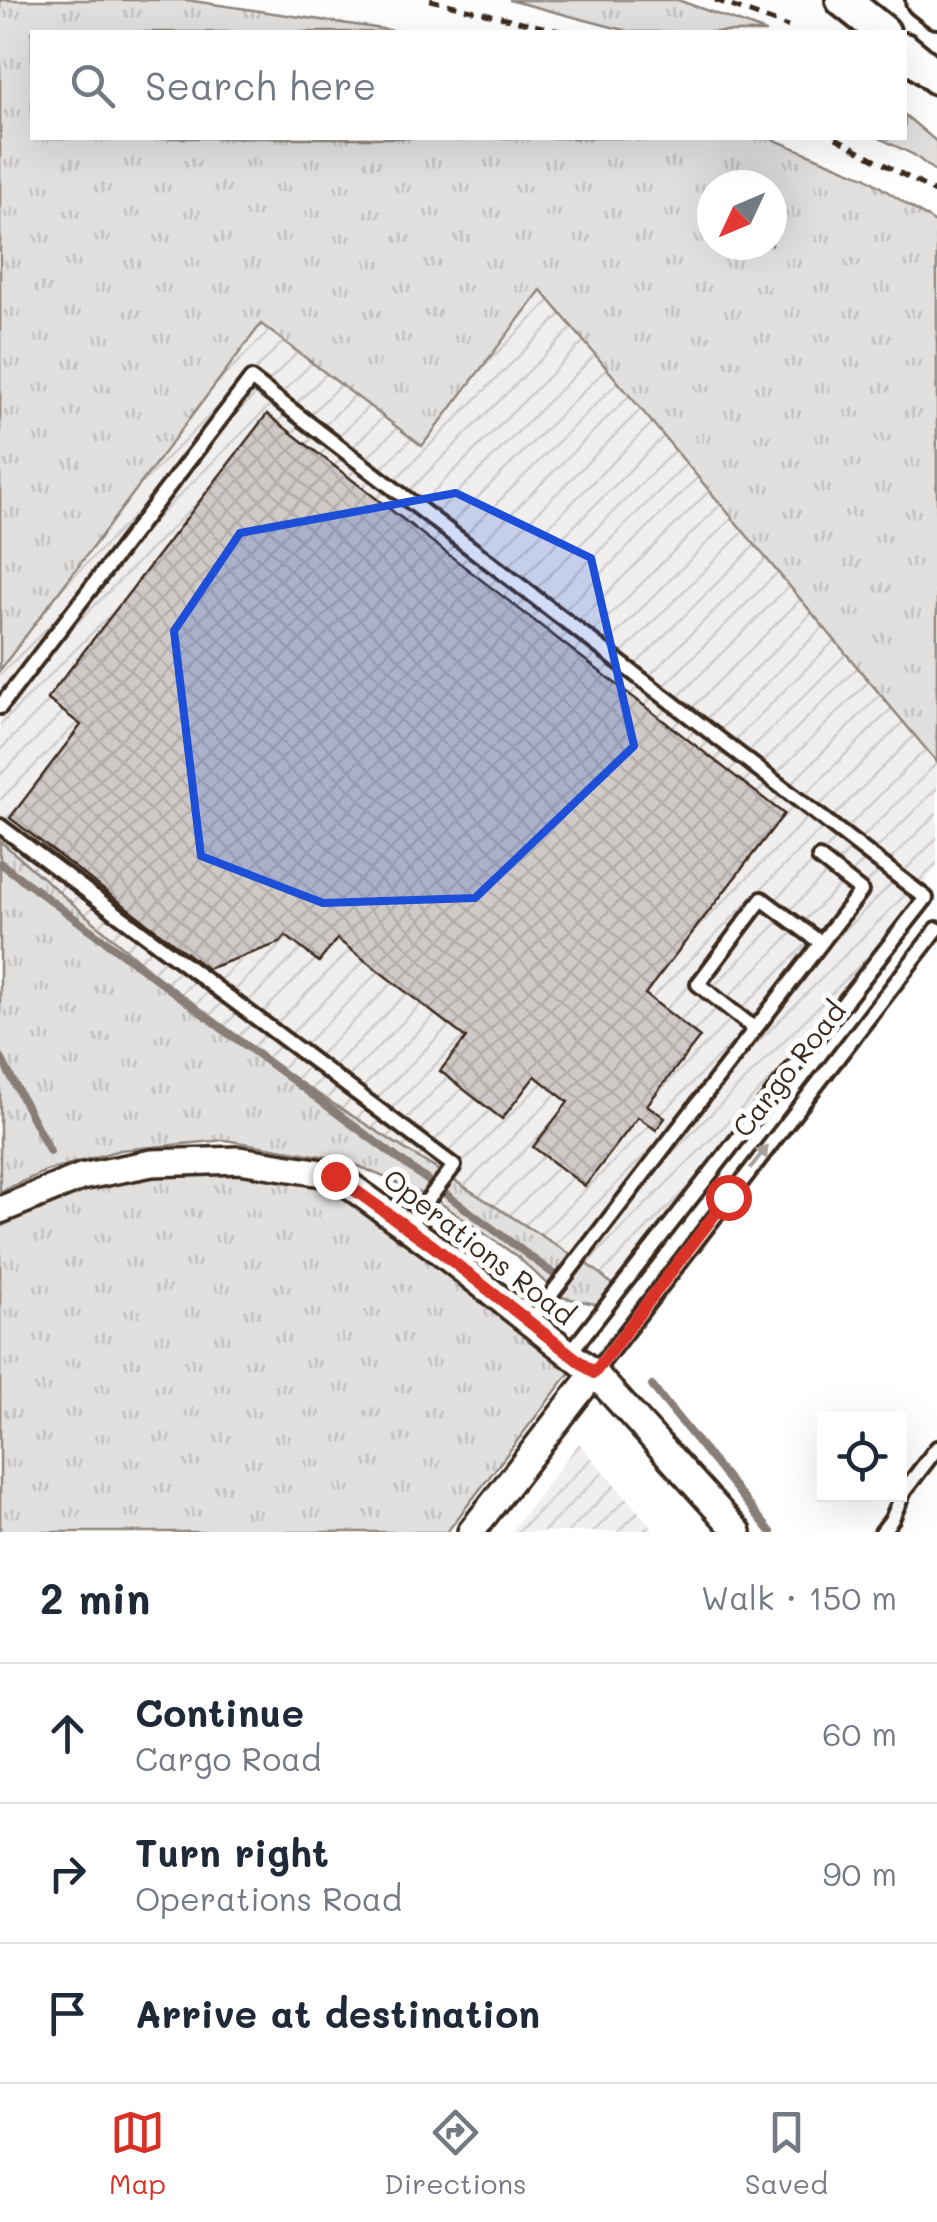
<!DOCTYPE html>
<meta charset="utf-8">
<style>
:root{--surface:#fff;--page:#f6f6f7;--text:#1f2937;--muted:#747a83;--line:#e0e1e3;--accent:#d93025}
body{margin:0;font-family:Mali,sans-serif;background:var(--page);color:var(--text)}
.controls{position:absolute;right:30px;bottom:30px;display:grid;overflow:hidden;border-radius:0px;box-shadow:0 10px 40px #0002}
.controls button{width:90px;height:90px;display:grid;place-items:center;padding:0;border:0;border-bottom:2px solid var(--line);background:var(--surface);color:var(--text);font:50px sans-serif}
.compass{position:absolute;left:697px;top:170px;width:90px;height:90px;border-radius:50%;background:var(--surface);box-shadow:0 10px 40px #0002;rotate:226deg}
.stop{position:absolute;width:30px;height:30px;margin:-22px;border:8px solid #d93025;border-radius:50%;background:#fff}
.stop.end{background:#d93025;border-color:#fff;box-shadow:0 2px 10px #0008}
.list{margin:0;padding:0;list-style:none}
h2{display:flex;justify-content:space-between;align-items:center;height:130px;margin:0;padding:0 40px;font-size:42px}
h2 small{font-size:32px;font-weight:400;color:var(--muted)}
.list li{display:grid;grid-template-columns:65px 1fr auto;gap:30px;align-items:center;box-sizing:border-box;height:140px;padding:0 40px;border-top:2px solid var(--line)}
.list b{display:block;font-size:38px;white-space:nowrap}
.list p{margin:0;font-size:32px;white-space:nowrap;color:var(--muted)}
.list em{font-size:32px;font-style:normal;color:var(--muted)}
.icon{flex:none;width:55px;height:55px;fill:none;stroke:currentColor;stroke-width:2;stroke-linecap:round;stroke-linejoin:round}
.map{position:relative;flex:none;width:937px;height:1532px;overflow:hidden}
.search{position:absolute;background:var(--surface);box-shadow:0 10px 40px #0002;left:30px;right:30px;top:30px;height:110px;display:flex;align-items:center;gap:25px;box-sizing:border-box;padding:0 35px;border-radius:0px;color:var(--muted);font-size:38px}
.sheet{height:550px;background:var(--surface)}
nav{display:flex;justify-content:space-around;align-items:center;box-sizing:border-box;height:140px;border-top:2px solid var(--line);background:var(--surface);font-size:28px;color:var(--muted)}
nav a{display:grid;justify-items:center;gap:5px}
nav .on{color:var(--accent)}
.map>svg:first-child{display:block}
.industrial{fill:url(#industrial-furrows)}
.grass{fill:url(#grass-tufts);stroke:#8e857e;stroke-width:2.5;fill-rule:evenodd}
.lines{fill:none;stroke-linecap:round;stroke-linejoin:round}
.stream{stroke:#887e77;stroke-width:8}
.building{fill:url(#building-cross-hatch);stroke:#3b2a1e;stroke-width:2.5}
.service-casing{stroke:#3b2a1e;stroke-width:20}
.minor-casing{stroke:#3b2a1e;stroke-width:32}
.tertiary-casing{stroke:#3b2a1e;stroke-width:40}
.path{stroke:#3b2a1e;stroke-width:5;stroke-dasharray:10 8;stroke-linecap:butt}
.service{stroke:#fff;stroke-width:12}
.minor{stroke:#fff;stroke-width:25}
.tertiary{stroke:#fff;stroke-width:32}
.oneway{fill:#a79f9a}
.route{stroke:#d93025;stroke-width:12}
.marked{fill:#1d4ed8;fill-opacity:0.2;stroke:#1d4ed8;stroke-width:8;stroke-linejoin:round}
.labels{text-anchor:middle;stroke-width:10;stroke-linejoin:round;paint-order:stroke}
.street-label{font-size:28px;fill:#3b2a1e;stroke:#fff}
</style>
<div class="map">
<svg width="937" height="1532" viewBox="0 0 937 1532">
<defs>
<pattern id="industrial-furrows" width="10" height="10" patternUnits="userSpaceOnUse" patternTransform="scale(2.5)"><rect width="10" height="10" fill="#f1efee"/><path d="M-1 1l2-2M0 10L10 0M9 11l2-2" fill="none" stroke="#d0cdcc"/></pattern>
<pattern id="grass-tufts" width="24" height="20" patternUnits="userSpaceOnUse" patternTransform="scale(2.5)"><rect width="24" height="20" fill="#e2e0de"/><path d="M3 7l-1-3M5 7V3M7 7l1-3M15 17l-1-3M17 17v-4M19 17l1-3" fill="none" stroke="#c3c0be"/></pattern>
<pattern id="building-cross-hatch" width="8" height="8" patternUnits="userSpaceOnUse" patternTransform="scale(2.5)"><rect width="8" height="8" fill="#cfcac7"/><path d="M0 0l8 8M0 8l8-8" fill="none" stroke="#b3aeaa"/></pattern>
</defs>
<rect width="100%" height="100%" fill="#fff"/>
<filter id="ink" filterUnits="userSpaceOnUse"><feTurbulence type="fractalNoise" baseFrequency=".01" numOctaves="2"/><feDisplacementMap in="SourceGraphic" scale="20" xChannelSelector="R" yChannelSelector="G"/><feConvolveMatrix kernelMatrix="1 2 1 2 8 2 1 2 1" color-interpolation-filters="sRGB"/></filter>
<g filter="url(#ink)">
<path class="industrial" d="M541,289L937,762V867L616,1288L597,1271L225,1035L0,841V670L261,324L422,445Z
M579,1443L656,1532H511Z"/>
<path class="grass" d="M0,0H186L403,32H32V138H770L865,177L937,224V762L541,290L422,446L261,324L0,670ZM772,185V245H712V185Z
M509,0H678L766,32H631Z
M905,115L937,142V173L914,155L879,138H904Z
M0,841L225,1035L597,1271L616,1288L605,1301L595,1304L561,1297L518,1257L436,1200L345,1160L225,1140L120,1150L46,1171L0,1192Z
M225,1171C255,1176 286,1178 316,1185C421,1210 508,1281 581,1358L447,1532H0V1227L52,1201L134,1176Z"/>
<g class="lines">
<path class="stream" d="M0,863L563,1281
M0,1056L50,1152
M652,1386L771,1532"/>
</g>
<path class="building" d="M267,414L784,814L645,994L700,1037L647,1105L665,1118L656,1130L638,1117L585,1186L533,1147L568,1102L535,1076L502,1119L440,1071L466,1038L337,939L319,962L286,936L280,943L207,969L10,818L81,725L47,699Z"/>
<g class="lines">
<g class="service-casing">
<path id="service" d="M0,707L251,379L926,898L569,1354
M0,826L454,1166L407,1227
M755,1029L698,984L762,899L821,943
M530,1322L861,891L819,858
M594,1373L937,929
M882,1532L892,1519L904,1491L937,1448"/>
</g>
<g class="minor-casing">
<path id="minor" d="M0,1210L81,1177L152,1163L239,1160L335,1175L433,1246L594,1373L738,1532
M471,1532L594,1373"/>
</g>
<g class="tertiary-casing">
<path id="tertiary" d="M843,0L883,32
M923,0L937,11
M904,50L937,77"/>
</g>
<path class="path" d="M430,0L564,32
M715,0L788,27
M836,138L937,193"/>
<use href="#service" class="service"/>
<use href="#minor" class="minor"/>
<use href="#tertiary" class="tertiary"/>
</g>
<defs><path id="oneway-solid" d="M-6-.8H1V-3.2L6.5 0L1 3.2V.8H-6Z" transform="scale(2.5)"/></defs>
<use class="oneway" href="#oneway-solid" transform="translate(759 1157) rotate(-52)"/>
</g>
<g class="lines" filter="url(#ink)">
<path class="route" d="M335,1176L433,1246L594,1373L728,1197"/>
</g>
<path class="marked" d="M456,493L591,558L634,746L475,898L323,903L201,856L174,631L240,533Z"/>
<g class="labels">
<g class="street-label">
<text transform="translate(789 1069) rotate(-52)" y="10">Cargo Road</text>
<text transform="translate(479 1247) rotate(38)" y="10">Operations Road</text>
</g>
</g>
</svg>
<div class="controls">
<button><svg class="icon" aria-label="locate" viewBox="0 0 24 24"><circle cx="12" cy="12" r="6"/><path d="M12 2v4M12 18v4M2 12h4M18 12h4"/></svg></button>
</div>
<svg class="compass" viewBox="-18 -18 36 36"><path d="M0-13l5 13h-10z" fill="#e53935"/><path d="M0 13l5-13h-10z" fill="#747a83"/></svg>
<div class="stop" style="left:728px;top:1197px"></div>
<div class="stop end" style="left:335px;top:1176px"></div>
<div class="search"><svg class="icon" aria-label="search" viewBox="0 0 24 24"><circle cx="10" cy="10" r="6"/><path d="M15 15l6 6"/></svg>Search here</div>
</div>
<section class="sheet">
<h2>2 min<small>Walk · 150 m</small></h2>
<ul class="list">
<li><svg class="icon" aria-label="ahead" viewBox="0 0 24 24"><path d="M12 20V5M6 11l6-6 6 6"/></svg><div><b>Continue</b><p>Cargo Road</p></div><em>60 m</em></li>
<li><svg class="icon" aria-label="right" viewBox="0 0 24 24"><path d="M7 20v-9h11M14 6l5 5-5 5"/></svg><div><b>Turn right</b><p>Operations Road</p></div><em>90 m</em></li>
<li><svg class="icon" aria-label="arrive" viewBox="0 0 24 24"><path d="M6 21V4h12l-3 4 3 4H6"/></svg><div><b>Arrive at destination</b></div></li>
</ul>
</section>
<nav>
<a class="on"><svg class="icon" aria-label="map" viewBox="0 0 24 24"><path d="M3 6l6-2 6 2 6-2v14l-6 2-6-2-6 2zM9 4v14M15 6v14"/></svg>Map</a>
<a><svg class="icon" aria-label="directions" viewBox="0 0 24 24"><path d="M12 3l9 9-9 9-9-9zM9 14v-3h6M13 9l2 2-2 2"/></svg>Directions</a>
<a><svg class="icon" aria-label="saved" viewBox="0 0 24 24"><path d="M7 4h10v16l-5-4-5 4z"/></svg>Saved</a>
</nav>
